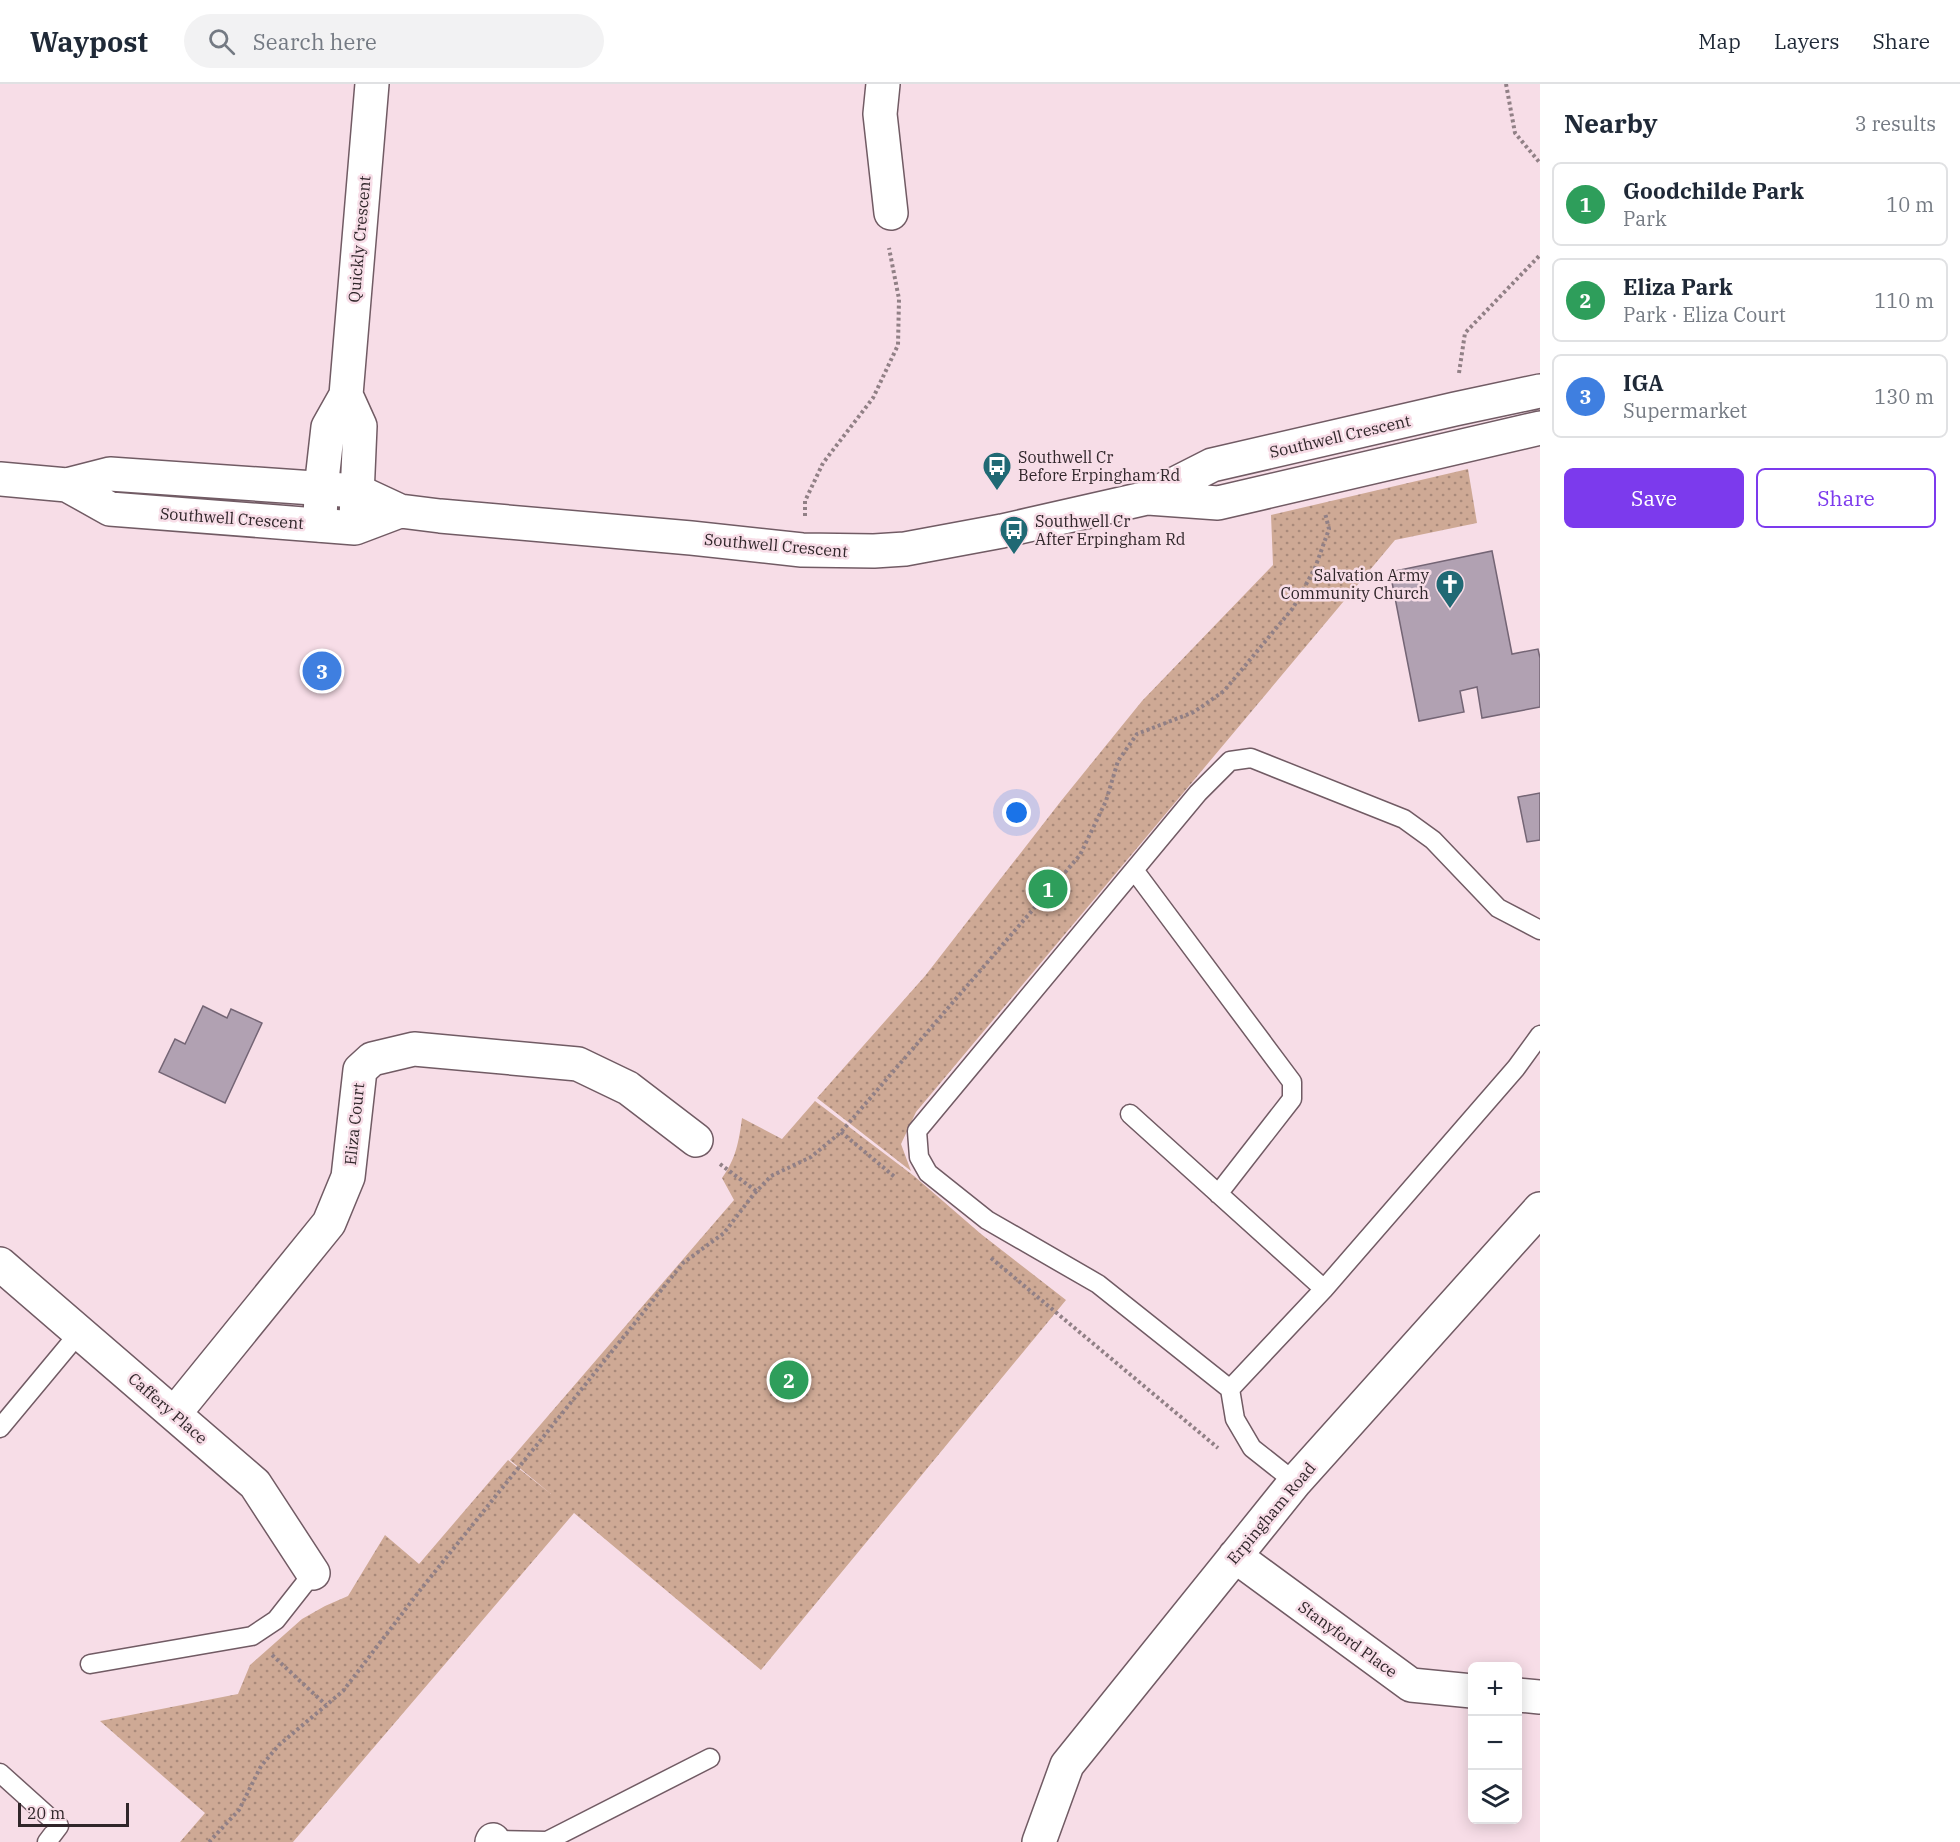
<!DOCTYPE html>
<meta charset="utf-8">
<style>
:root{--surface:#fff;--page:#f2f2f3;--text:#1f2937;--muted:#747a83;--line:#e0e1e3;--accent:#7c3aed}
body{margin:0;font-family:"IBM Plex Serif",serif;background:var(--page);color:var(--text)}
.controls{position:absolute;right:18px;bottom:18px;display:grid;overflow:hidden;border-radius:9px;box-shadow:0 3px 15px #0003}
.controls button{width:54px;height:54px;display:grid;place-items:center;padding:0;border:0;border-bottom:2px solid var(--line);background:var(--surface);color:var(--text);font:30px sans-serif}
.scale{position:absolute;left:18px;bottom:15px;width:111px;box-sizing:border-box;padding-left:6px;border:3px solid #30262a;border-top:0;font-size:16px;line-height:21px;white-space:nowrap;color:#30262a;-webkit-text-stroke:4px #f7dde7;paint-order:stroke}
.you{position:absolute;left:1017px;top:729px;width:21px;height:21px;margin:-15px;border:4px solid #fff;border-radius:50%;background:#1a73e8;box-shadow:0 0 0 9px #1a73e833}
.badge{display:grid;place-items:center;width:39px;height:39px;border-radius:50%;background:var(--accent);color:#fff;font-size:20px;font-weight:700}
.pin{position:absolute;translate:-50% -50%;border:3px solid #fff;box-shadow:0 2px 6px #0006}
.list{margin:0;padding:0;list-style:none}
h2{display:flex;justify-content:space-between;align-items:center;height:78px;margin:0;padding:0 24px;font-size:26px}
h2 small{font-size:20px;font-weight:400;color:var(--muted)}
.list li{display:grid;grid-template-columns:39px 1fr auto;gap:18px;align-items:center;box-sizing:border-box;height:84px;margin:0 12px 12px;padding:0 12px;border:2px solid var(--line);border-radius:9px}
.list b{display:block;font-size:22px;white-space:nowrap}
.list p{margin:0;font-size:20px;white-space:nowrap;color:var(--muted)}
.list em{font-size:20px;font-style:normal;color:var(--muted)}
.actions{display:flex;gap:12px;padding:18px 24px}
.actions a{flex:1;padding:14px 0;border:2px solid var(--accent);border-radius:9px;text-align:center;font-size:21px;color:var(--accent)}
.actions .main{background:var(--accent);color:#fff}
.icon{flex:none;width:33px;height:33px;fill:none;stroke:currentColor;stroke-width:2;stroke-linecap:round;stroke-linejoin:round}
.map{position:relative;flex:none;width:1540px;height:1758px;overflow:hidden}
header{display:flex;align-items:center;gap:36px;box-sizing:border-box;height:84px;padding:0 30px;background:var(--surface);border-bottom:2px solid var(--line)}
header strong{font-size:28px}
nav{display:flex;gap:33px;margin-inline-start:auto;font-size:21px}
.search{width:420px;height:54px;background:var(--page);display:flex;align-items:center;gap:15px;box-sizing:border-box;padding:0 21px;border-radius:33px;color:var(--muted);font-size:22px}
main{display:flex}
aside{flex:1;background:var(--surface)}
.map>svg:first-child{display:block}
.park{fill:url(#park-dots)}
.building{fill:#b1a1b2;stroke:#746575;stroke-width:1.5}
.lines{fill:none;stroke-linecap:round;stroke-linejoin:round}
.service-casing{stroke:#715b64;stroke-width:21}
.minor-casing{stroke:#715b64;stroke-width:36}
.tertiary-casing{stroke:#715b64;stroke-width:36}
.path{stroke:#918086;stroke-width:4;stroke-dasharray:3 3;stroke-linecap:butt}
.service{stroke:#fff;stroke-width:18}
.minor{stroke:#fff;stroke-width:33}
.tertiary{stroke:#fff;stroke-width:33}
.labels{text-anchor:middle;stroke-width:5;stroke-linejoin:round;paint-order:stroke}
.street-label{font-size:16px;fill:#30262a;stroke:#f7dde7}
.poi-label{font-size:16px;fill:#30262a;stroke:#f7dde7;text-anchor:start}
</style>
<header>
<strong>Waypost</strong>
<div class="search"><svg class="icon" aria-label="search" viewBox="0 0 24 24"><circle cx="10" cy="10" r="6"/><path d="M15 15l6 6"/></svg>Search here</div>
<nav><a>Map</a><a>Layers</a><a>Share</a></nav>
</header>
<main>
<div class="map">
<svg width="1540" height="1758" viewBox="0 0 1540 1758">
<defs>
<pattern id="park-dots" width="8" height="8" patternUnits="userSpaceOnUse" patternTransform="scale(1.5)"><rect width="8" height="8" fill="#cea995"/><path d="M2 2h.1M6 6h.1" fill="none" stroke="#a8897a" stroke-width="1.8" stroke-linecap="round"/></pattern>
</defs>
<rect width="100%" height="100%" fill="#f7dde7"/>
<path class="park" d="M1468,385L1477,439L1395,456L916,1028L901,1060L911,1087L817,1014L925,892L1061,717L1142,617L1273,481L1271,431Z
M815,1017L914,1092L981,1150L1066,1216L761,1586L574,1429L293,1758H180L205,1729L100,1637L238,1610L250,1581L302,1535L325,1522L348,1512L385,1451L419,1480L508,1376L551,1410L510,1376L734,1116L722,1094C736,1075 739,1057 742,1034L782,1055Z"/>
<path class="building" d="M1492,467L1512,570L1538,565L1540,574V623L1482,634L1477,603L1460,607L1464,628L1419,637L1390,488Z
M1540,709V756L1527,758L1518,713Z
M203,922L227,934L231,925L262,939L225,1019L159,988L175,955L185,960Z"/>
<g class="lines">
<g class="service-casing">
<path id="service" d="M1134,786L1292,998V1015L1218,1110
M1130,1030L1324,1205
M1230,1305L1098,1200L987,1136L928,1089L919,1073L917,1047L1198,709L1230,677L1251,674L1404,735L1433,756L1498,824L1540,846
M0,1344L79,1249
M1295,1398L1252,1364L1235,1335L1230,1305L1324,1205L1516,984L1540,951
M90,1580L252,1552L276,1536L313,1489
M0,1689L59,1742L47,1758
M493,1756L547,1757L710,1674"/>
</g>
<g class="minor-casing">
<path id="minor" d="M883,0L880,30L891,129
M346,311L360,342L356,435
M320,441L321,405L328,343L346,311L372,0
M0,1180L255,1400L313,1489
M174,1330L329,1139L348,1093L360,986L372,975L414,965L578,980L628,1004L696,1056
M1235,1472L1411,1601L1472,1607
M1518,1611L1540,1613
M492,1758L493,1756
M1039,1758L1067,1681L1295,1398L1540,1125"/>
</g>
<g class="tertiary-casing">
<path id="tertiary" d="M0,395L67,401L110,390L357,407L400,427L440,432L691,454L802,466L874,467L905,465L1002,447L1147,414L1212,381L1455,325L1540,307
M67,401L110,425L355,444L400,427
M1148,414L1218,419L1540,344"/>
</g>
<path class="path" d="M1506,0L1515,49L1540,79
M1459,289L1465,249L1540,171
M805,432V417L823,379L873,314L898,261L899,215L889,164
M841,1048L896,1094
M720,1080L756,1107
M991,1174L1218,1364
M272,1571L326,1621
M209,1758L239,1726L261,1682L279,1661L343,1607L421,1505L683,1179L724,1149L753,1111L771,1092L811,1073L841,1048L1080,771L1106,717L1118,677L1137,650L1194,628L1224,607L1293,524L1315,484L1329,445L1325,429"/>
<use href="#service" class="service"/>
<use href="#minor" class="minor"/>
<use href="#tertiary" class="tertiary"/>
</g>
<defs>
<g id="bus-pin" transform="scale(1.5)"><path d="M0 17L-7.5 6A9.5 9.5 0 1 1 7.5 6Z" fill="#206974" stroke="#f7dde7"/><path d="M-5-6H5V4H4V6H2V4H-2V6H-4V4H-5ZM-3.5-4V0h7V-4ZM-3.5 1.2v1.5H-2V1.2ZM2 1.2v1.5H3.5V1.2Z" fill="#fff"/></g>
<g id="church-pin" transform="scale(1.5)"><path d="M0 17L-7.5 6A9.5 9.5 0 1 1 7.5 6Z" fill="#206974" stroke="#f7dde7"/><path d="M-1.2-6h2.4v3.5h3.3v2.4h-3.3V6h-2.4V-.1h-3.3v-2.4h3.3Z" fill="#fff"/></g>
</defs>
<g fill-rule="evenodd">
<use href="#bus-pin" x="997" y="382"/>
<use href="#bus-pin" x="1014" y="446"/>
<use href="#church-pin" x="1450" y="500"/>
</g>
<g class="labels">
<g class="street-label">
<text transform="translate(359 155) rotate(-85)" y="6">Quickly Crescent</text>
<text transform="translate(1340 352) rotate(-13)" y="6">Southwell Crescent</text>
<text transform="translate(232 434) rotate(4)" y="6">Southwell Crescent</text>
<text transform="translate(776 461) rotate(5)" y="6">Southwell Crescent</text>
<text transform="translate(354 1040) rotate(-84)" y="6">Eliza Court</text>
<text transform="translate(168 1324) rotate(41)" y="6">Caffery Place</text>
<text transform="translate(1271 1429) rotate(-50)" y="6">Erpingham Road</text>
<text transform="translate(1348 1555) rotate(36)" y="6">Stanyford Place</text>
</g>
<g class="poi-label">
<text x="1018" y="379">Southwell Cr<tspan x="1018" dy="18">Before Erpingham Rd</tspan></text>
<text x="1035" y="443">Southwell Cr<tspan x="1035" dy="18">After Erpingham Rd</tspan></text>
<text x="1429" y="497" text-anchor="end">Salvation Army<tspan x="1429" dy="18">Community Church</tspan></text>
</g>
</g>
</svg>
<div class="controls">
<button>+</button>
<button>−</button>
<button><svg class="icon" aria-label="layers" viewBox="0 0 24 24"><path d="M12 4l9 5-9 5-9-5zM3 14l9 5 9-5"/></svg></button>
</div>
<div class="scale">20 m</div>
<div class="you"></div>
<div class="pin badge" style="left:1048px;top:805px;background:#2e9e5b">1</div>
<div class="pin badge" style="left:789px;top:1296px;background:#2e9e5b">2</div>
<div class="pin badge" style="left:322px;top:587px;background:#3f7fe0">3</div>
</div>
<aside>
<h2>Nearby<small>3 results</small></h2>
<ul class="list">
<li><span class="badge" style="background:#2e9e5b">1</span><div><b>Goodchilde Park</b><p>Park</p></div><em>10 m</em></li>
<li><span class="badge" style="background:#2e9e5b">2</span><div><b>Eliza Park</b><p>Park · Eliza Court</p></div><em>110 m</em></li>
<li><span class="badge" style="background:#3f7fe0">3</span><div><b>IGA</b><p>Supermarket</p></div><em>130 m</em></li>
</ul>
<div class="actions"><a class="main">Save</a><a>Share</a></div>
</aside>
</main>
